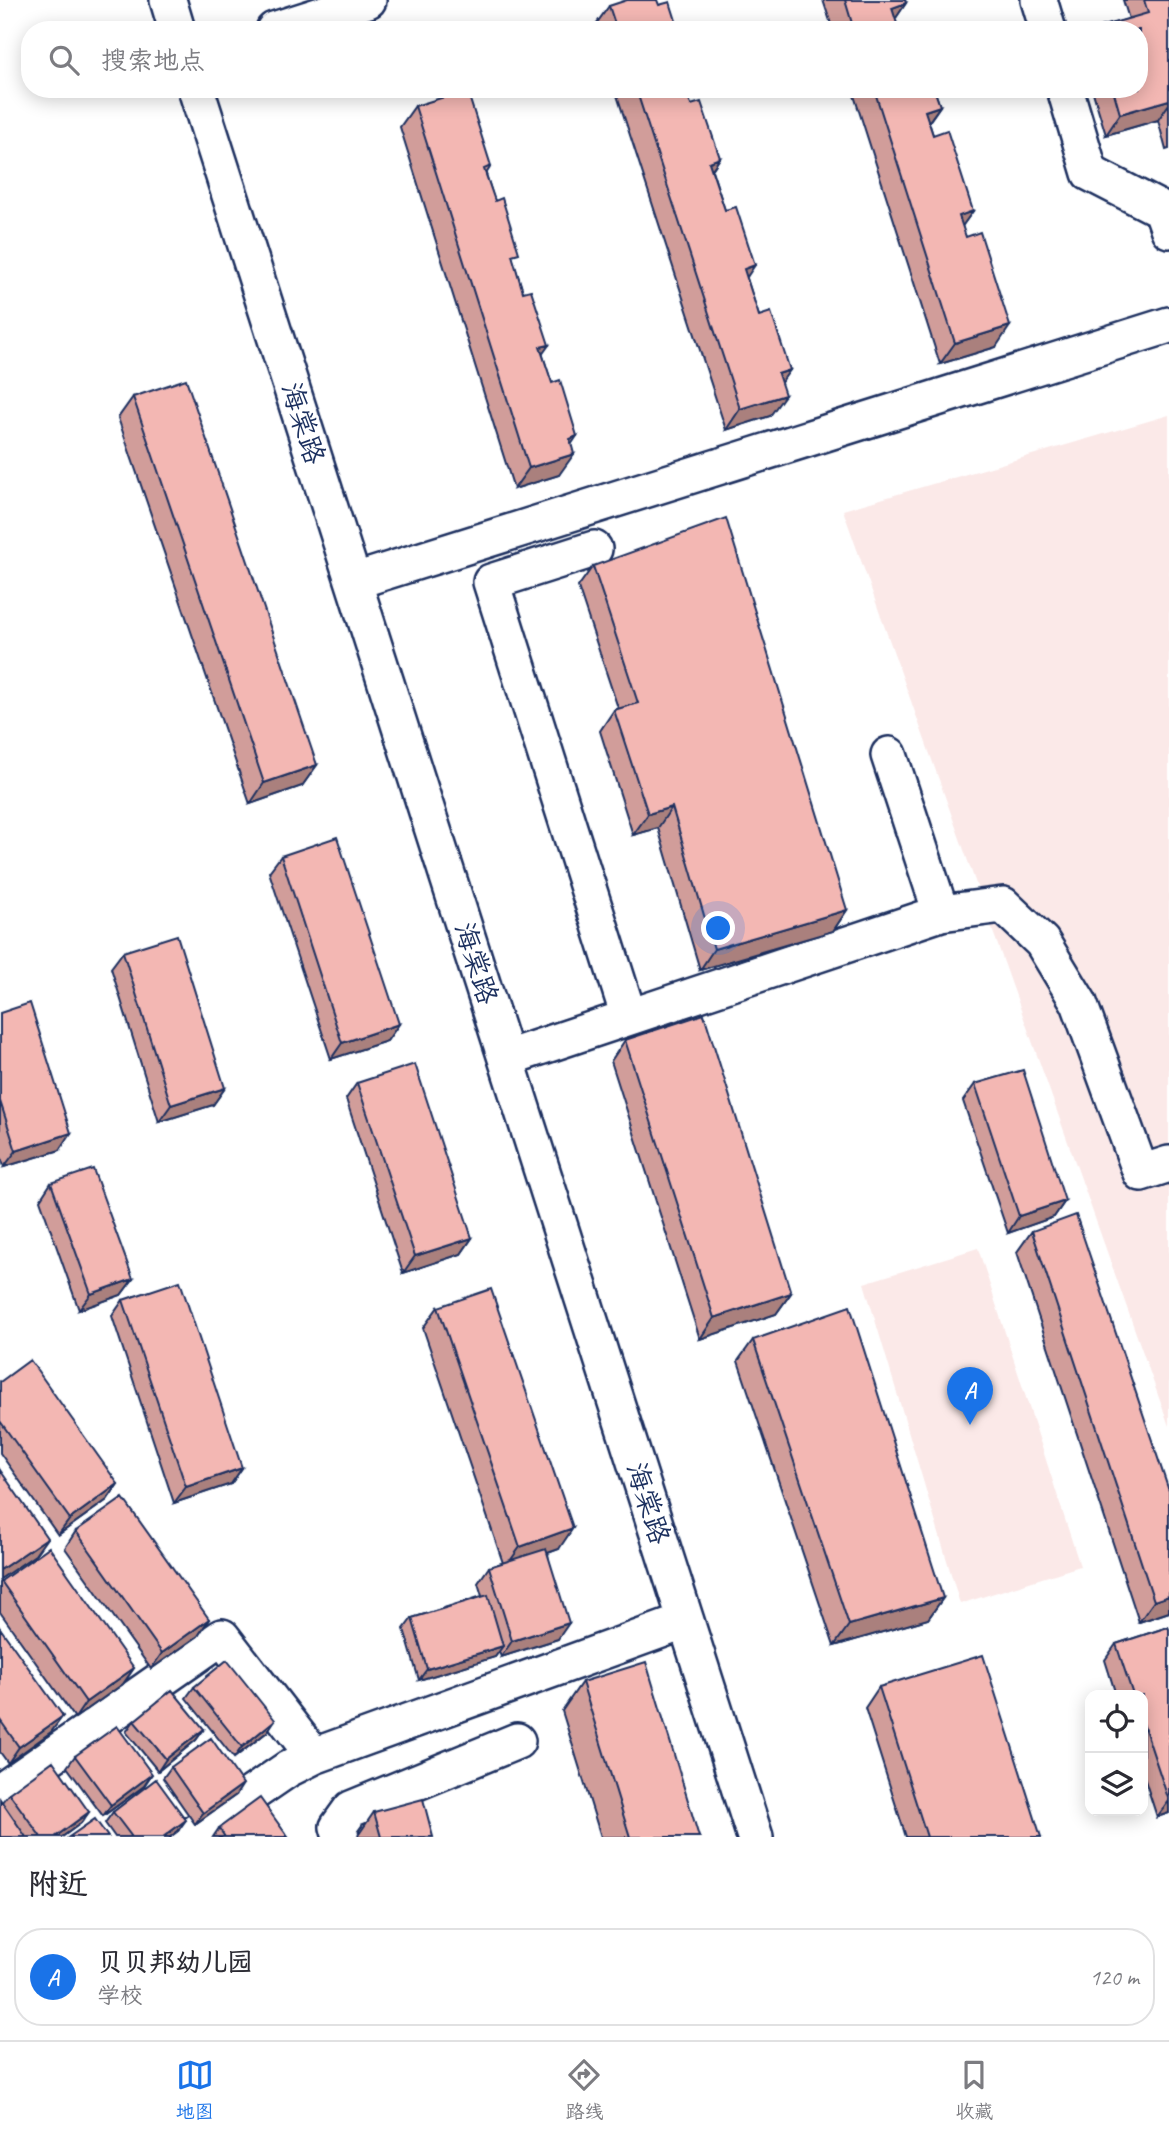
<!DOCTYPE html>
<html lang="zh">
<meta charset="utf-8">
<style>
:root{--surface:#fff;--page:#f7f7f7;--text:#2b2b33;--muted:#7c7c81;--line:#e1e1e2;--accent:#1a73e8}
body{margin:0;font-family:Caveat,"LXGW WenKai TC",sans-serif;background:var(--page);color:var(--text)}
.controls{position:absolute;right:21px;bottom:21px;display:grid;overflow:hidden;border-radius:14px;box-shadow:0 4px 18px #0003}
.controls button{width:63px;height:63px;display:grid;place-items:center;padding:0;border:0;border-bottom:2px solid var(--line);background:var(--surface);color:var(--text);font:35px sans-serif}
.you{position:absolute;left:719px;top:929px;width:24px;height:24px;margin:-18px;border:5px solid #fff;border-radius:50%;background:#1a73e8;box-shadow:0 0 0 10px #1a73e833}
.badge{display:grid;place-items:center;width:46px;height:46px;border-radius:50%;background:var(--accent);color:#fff;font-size:23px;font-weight:700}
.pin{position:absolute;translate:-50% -58px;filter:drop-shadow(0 2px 4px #0008)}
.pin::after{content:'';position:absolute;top:37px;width:24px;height:21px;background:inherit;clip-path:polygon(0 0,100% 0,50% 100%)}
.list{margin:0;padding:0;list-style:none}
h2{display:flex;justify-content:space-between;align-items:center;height:91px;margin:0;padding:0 28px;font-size:30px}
h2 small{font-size:23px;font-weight:400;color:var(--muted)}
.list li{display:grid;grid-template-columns:46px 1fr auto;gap:21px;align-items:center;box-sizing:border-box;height:98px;margin:0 14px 14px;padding:0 14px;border:2px solid var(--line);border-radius:28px}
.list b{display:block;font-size:26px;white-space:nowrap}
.list p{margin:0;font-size:23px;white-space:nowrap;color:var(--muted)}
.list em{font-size:23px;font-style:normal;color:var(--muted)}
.icon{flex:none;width:38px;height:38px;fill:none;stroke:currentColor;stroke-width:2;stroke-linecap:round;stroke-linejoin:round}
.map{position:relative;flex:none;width:1169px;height:1837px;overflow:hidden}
.search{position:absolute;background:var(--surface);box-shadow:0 4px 18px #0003;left:21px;right:21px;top:21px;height:77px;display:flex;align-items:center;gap:18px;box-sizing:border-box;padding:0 24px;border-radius:28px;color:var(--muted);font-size:26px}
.sheet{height:203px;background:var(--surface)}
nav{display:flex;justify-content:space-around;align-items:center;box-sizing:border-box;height:98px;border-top:2px solid var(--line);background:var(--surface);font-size:19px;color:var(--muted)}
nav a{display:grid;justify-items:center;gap:4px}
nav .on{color:var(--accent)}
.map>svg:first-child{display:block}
.built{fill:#fbe9e8}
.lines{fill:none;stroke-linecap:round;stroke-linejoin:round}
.minor-casing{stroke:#1b2f5e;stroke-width:40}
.minor{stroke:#fff;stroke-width:35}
.wall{fill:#d19d9a;stroke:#1b2f5e;stroke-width:2}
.shaded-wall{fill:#aa807d;stroke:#1b2f5e;stroke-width:2}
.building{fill:#f3b7b3;stroke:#1b2f5e;stroke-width:2}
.labels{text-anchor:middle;stroke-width:5;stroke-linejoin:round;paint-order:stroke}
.street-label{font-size:28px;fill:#1b2f5e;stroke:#fff}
</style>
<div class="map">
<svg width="1169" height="1837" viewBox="0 0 1169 1837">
<rect width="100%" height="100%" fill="#fff"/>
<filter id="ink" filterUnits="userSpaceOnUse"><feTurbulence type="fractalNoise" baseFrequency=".0143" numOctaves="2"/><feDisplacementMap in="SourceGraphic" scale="14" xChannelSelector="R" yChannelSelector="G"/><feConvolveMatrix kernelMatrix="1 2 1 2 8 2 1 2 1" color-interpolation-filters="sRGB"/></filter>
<g filter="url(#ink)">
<path class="built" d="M1169,415V1426L843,510Z
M978,1248L1080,1566L960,1604L864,1283Z"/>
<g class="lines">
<g class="minor-casing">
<path id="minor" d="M168,0L177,30
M1039,0L1048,30
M274,30L368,0
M196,89L755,1837
M1065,89L1090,173L1162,210L1169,230
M594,549L491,582L629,1017
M355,581L1169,325
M889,755L941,913
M507,1058L941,913L1003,905L1042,942L1079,1003L1141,1173L1169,1164
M0,1792L222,1637L314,1756L686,1621
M189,1837L288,1769L314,1756
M341,1837L338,1827L351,1809L517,1741"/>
</g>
<use href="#minor" class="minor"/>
</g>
<path class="wall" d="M823,0H905L906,3L895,19L899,30H833Z
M1123,0H1169V149L1166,150L1158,120L1106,135L1092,89H1139V30H1095L1096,28L1129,19Z
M659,5L679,30H595L594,27L609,6Z
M615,89H686L691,105L720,158L712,170L759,316L790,370L781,382L770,416L726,430Z
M852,89H934L940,106L929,122L933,135L973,211L962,226L996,347L940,364Z
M415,106L491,166L486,174L571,445L559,475L514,489L400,127Z
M133,397L317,765L302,786L250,804L118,418Z
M593,566L847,910L833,931L700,970L658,828L633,835L600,731L614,710L618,708L578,587Z
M281,856L399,1024L387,1041L331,1059L269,872Z
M123,952L225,1088L213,1105L159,1122L111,968Z
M0,1013L60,1150L4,1167L0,1154Z
M625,1040L791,1293L776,1314L700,1339L611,1061Z
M357,1083L472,1238L461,1254L403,1273L346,1099Z
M975,1084L1065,1201L1054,1217L1008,1233L963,1101Z
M51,1183L133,1279L121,1295L79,1310L40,1200Z
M1032,1231L1169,1612L1139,1622L1017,1252Z
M123,1300L242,1468L231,1484L174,1503L112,1316Z
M438,1307L559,1549L548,1553L558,1639L501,1657L499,1652L495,1657L419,1680L404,1629L412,1618L482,1596L478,1583L489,1567L503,1563L423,1328Z
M753,1340L943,1598L928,1619L834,1646L738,1361Z
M0,1382L118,1484L107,1500L58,1535L0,1453Z
M76,1531L209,1619L198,1636L151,1669L65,1548Z
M1,1581L134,1668L123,1684L75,1718L0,1612V1583Z
M1168,1627L1169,1813L1157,1817L1143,1774V1695H1116L1105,1660L1116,1644Z
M0,1628L51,1732L8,1763L0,1752Z
M582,1682L699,1837H601L562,1711Z
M194,1687L267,1732L234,1758L186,1698Z
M879,1687L1041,1837H906L865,1708Z
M134,1721L204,1729L196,1740L158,1771L126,1732Z
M75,1756L144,1786L103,1816L67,1767Z
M171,1767L236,1795L195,1824L163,1778Z
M9,1793L89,1812L81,1823L62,1837H0L2,1802Z
M113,1812L178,1831L170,1837H115L105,1823Z
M374,1812L433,1837H357Z
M219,1828L288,1837H213Z"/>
<path class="shaded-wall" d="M906,3L892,24V8Z
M1169,100V104L1158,120L1106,135L1120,114Z
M940,106L925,127V111Z
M720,158L705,179L709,162Z
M973,211L958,232L959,216Z
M755,265L741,286L744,269Z
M1010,326L996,347L940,364L955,343Z
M549,345L534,366L540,347Z
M790,370L775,391L778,374Z
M785,395L770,416L726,430L740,409Z
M577,436L563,457L570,439Z
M574,454L559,475L514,489L529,468Z
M317,765L302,786L250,804L264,783Z
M672,807L658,828L633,835L648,814Z
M847,910L833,931L700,970L714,949Z
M399,1024L387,1041L331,1059L342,1043Z
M225,1088L213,1105L159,1122L171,1105Z
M71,1133L60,1150L4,1167L16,1151Z
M1065,1201L1054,1217L1008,1233L1019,1216Z
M472,1238L461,1254L403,1273L415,1256Z
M133,1279L121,1295L79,1310L91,1294Z
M791,1293L776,1314L700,1339L714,1318Z
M242,1468L231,1484L174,1503L186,1487Z
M118,1484L107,1500L58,1535L70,1519Z
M573,1528L559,1549L505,1568L520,1547Z
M47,1538L35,1555L0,1579V1570Z
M1169,1596V1612L1139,1622L1154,1601Z
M943,1598L928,1619L834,1646L849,1625Z
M209,1619L198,1636L151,1669L162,1653Z
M569,1623L558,1639L501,1657L512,1641Z
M503,1646L495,1657L419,1680L427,1669Z
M134,1668L123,1684L75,1718L86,1702Z
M63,1716L51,1732L8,1763L19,1747Z
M275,1720L267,1732L234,1758L242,1747Z
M204,1729L196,1740L158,1771L166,1759Z
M152,1774L144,1786L103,1816L111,1805Z
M243,1784L236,1795L195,1824L203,1813Z
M1169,1801V1813L1157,1817Z
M89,1812L81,1823L62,1837H55Z
M186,1820L178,1831L170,1837H163Z"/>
<path class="building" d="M627,0H657L659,5L670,2L679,30H617L609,6Z
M845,0H905L906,3L892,8L899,30H854Z
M1144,0H1169V100L1120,114L1113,89H1139V30H1096V28L1148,13Z
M913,25L915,30H900Z
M636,89H686L691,105L701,102L720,158L709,162L725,210L736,207L755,265L744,269L759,316L771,312L790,370L778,374L785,395L740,409Z
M874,89H934L940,106L925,111L933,135L947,130L973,211L959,216L966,237L980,232L1010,326L955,343Z
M467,90L491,166L484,169L495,201L502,198L519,253L512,255L523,292L531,290L549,345L540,347L552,383L560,380L577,436L570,439L574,454L529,468L415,106Z
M186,379L317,765L264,783L133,397Z
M726,518L847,910L714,949L672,807L648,814L614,710L638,703L593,566Z
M337,837L399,1024L342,1043L281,856Z
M177,935L225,1088L171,1105L123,952Z
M30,1003L71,1133L16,1151L0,1101V1013Z
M704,1014L791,1293L714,1318L625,1040Z
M415,1064L472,1238L415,1256L357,1083Z
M1023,1070L1065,1201L1019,1216L975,1084Z
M93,1169L133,1279L91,1294L51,1183Z
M1076,1215L1169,1491V1596L1154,1601L1032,1231Z
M180,1281L242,1468L186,1487L123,1300Z
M491,1289L573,1528L520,1547L438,1307Z
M850,1306L943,1598L849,1625L753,1340Z
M30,1360L118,1484L70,1519L0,1421V1382Z
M0,1470L47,1538L0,1570Z
M123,1498L209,1619L162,1653L76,1531Z
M49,1547L134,1668L86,1702L1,1581Z
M546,1549L569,1623L512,1641L489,1567Z
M488,1595L503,1646L427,1669L412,1618Z
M1168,1627L1169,1629V1801L1143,1723V1695H1133L1116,1644Z
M0,1628L63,1716L19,1747L0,1720Z
M983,1655L1041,1837H927L879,1687Z
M227,1660L275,1720L242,1747L194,1687Z
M646,1662L699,1837H630L582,1682Z
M172,1690L204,1729L166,1759L134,1721Z
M117,1726L152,1774L111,1805L75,1756Z
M211,1738L243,1784L203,1813L171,1767Z
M53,1761L89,1812L55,1837H41L9,1793Z
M156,1779L186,1820L163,1837H132L113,1812Z
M260,1798L288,1837H225L219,1828Z
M0,1799L26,1837H0Z
M423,1799L433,1837H381L374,1812Z
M95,1819L108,1837H69Z"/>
</g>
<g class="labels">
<g class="street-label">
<text transform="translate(304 423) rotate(72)" y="10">海棠路</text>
<text transform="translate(477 963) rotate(72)" y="10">海棠路</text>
<text transform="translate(649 1503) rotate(72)" y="10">海棠路</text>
</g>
</g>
</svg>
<div class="controls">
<button><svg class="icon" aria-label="locate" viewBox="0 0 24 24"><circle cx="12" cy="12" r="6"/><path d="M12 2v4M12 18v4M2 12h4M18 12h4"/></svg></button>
<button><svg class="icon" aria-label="layers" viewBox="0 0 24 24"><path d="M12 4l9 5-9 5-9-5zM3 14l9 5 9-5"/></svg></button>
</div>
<div class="you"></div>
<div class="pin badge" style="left:970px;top:1425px">A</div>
<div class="search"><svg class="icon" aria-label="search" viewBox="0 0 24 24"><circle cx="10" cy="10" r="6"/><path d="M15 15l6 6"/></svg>搜索地点</div>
</div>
<section class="sheet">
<h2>附近<small></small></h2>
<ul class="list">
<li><span class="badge">A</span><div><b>贝贝邦幼儿园</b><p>学校</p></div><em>120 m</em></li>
</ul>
</section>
<nav>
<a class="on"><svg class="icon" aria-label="map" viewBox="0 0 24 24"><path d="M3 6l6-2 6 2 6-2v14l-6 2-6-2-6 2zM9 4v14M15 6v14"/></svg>地图</a>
<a><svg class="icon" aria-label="directions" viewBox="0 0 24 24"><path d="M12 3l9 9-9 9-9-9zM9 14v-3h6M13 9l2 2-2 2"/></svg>路线</a>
<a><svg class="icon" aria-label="saved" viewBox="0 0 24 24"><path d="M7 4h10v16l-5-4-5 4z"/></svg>收藏</a>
</nav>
